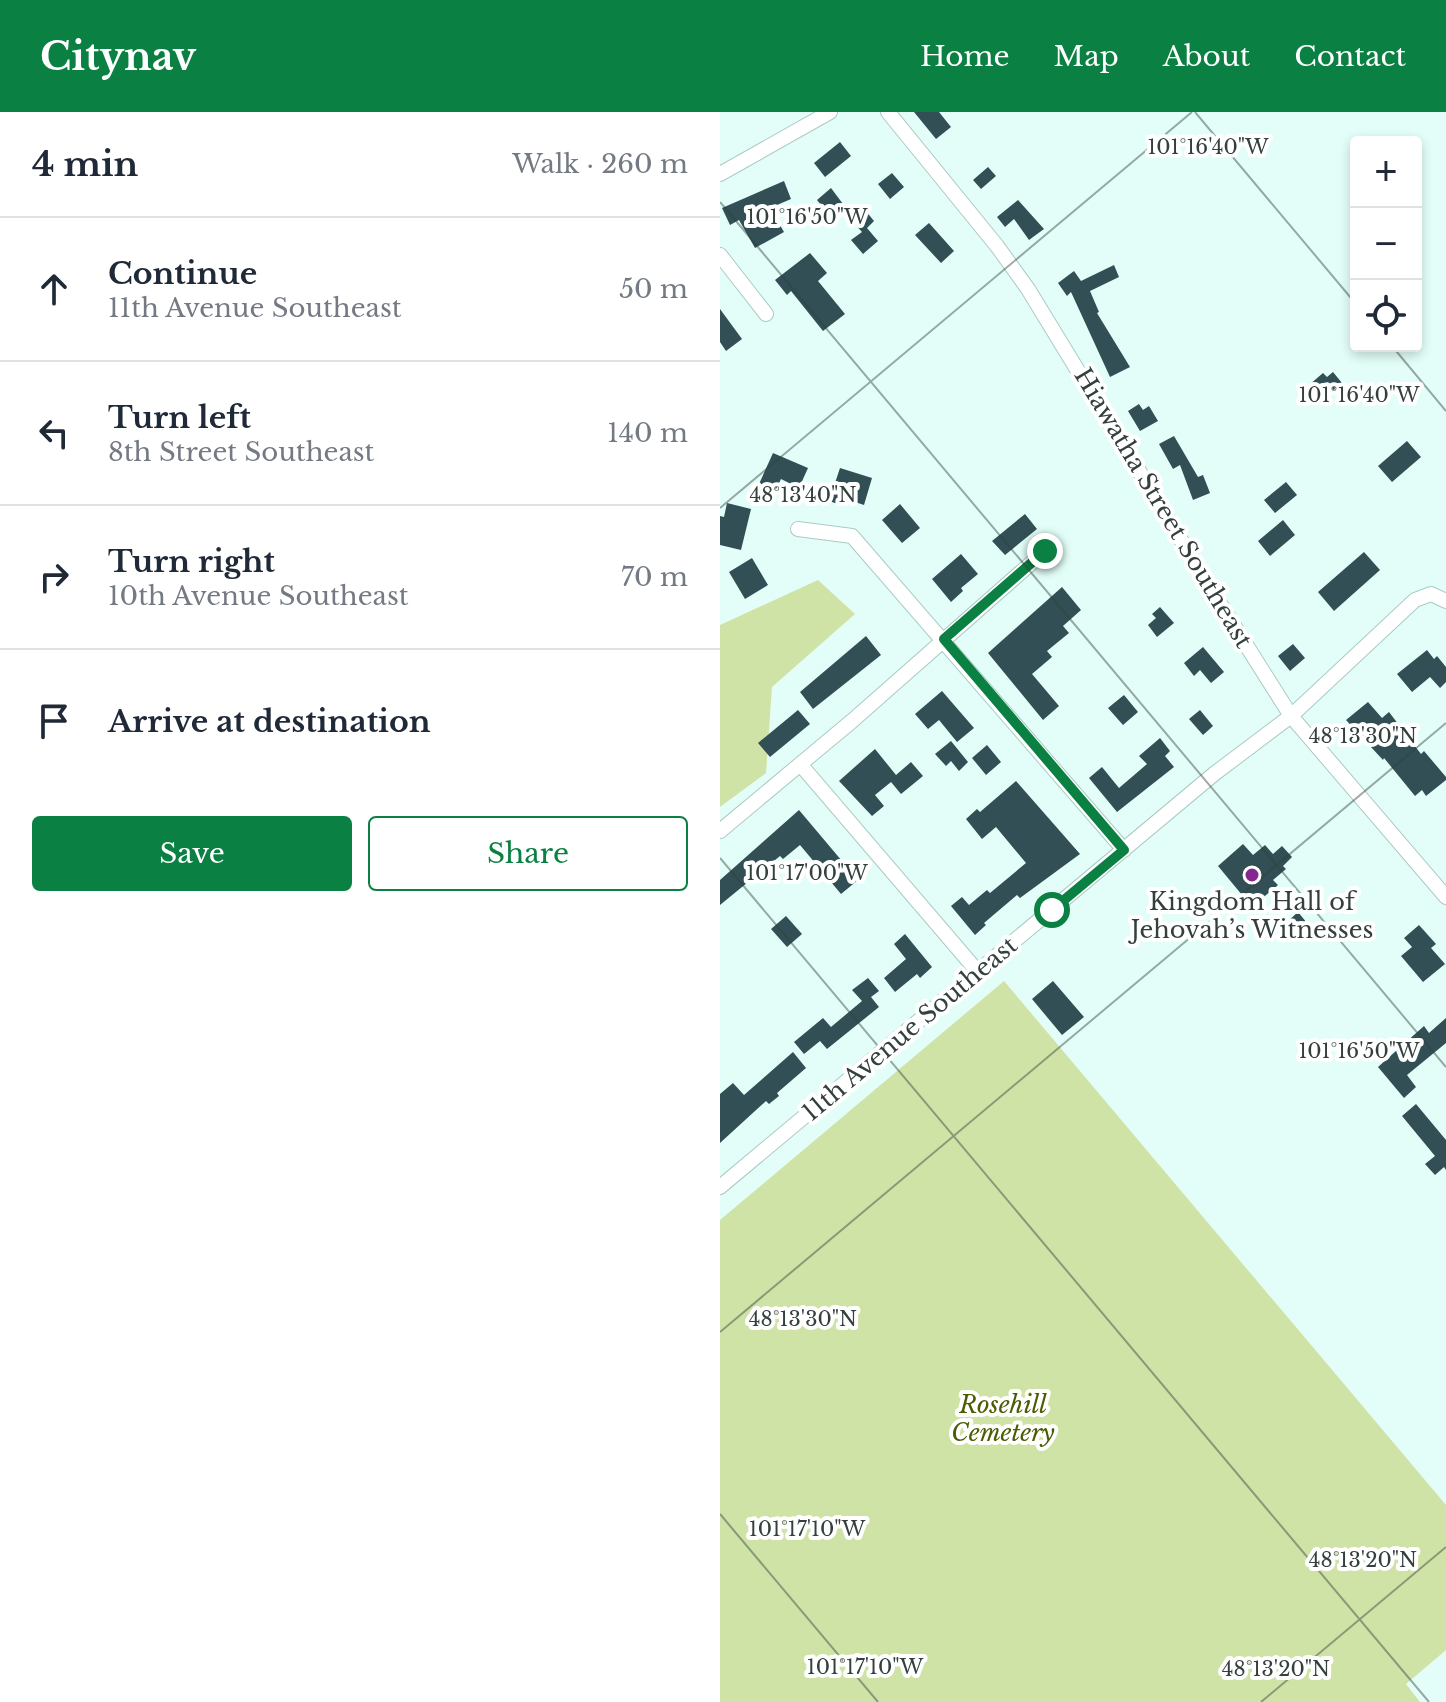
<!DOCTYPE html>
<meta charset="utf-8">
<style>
:root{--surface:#fff;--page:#f2f2f3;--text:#1f2937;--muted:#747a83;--line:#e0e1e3;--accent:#0b8043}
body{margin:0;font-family:"Libre Baskerville",serif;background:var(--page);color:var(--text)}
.controls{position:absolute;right:24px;top:24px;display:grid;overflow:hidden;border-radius:8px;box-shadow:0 4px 12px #0003}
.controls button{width:72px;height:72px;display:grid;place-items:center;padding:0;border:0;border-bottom:2px solid var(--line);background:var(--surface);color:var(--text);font:40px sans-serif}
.stop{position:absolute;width:24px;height:24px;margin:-18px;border:6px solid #0b8043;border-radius:50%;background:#fff}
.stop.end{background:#0b8043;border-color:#fff;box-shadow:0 2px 8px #0008}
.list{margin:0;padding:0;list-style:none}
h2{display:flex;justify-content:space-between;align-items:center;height:104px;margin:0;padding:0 32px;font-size:34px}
h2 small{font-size:26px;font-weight:400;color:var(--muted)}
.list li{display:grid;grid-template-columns:52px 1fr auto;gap:24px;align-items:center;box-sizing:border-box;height:144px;padding:0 32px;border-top:2px solid var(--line)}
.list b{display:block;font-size:30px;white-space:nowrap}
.list p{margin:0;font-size:26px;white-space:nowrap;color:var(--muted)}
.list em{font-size:26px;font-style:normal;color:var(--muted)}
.actions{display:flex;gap:16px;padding:24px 32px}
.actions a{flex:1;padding:18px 0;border:2px solid var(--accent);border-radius:8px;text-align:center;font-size:28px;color:var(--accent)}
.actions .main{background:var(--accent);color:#fff}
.icon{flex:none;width:44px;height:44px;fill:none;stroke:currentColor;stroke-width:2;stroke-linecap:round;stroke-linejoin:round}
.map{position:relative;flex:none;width:726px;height:1590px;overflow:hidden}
header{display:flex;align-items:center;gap:48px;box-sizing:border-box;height:112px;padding:0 40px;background:var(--accent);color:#fff}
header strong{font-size:38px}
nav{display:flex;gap:44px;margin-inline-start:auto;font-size:28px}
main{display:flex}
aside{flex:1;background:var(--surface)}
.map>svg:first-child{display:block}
.green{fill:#d0e3a6}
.building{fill:#314f54}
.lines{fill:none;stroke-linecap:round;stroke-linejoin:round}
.minor-casing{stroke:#aacbc3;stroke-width:16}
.minor{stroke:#fff;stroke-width:14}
.route{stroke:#0b8043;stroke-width:10}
.ticks{fill:none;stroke:#33403d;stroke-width:2;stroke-opacity:0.45}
.poi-dot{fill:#862691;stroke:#fff;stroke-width:3}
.labels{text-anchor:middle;stroke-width:8;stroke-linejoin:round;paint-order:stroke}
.street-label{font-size:24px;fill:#33403d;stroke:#fff}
.poi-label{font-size:24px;fill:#33403d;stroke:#fff}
.park-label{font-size:24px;font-style:italic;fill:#4b5c02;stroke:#fff}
.ticks-label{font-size:20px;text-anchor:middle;fill:#33403d;stroke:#fff;stroke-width:8;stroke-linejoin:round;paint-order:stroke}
</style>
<header>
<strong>Citynav</strong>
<nav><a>Home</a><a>Map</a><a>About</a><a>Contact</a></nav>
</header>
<main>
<aside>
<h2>4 min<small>Walk · 260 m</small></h2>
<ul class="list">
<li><svg class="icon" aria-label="ahead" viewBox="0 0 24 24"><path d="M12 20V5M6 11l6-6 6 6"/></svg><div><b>Continue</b><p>11th Avenue Southeast</p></div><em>50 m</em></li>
<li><svg class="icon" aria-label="left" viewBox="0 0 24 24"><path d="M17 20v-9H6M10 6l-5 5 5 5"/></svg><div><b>Turn left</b><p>8th Street Southeast</p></div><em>140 m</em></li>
<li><svg class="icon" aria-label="right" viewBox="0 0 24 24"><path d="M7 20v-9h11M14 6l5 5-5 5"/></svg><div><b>Turn right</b><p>10th Avenue Southeast</p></div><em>70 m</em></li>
<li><svg class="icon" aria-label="arrive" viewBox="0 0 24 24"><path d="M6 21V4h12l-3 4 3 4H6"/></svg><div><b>Arrive at destination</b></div></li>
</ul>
<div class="actions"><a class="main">Save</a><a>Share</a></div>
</aside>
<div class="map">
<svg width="726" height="1590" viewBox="0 0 726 1590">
<rect width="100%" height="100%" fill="#e3fef8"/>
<path class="green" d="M98,468L135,502L52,575L46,661L0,695V513Z
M284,869L726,1393V1538L686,1572L700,1590H0V1108Z"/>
<path class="building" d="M194,0H219L231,15L216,27Z
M120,30L131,44L105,65L94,51Z
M268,55L276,64L261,77L253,68Z
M172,61L184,75L170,87L158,72Z
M64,69L71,87L50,96L64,120L35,136L19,108L10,113L2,96Z
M111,76L123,92L109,103L97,88Z
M298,88L324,117L309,128L294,107L285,115L277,105Z
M141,93L154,109L147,116L158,129L143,142L131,128L142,120L128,104Z
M209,111L234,139L221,151L195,123Z
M90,141L107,161L98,169L125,202L103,219L71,179L67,183L55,168Z
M394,153L399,165L370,179L379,200L377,201L410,255L390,265L351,180L347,184L338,171L354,159L361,169Z
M0,197L22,227L6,239L0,230Z
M613,260L622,271L594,294L582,279L603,261L607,265Z
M419,292L423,298L429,294L438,309L420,319L408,299Z
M454,324L478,365L483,363L490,381L473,388L460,353L453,357L439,332Z
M687,329L701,345L672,370L658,354Z
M53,341L88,356L79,376L61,367L55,379L39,372Z
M120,356L152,366L144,393L126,387L124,394L109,389Z
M566,370L577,383L555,401L544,388Z
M7,391L31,397L21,438L0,433V404L4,405Z
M180,392L200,416L182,431L162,408Z
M305,402L317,417L285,443L272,429Z
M563,408L575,423L550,444L538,429Z
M644,440L660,458L614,499L598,480Z
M241,442L258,462L241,476L243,479L231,490L212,467Z
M32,446L48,473L25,487L9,460Z
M342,475L361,498L343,514L349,521L327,539L332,545L312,562L339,594L323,608L268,541Z
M440,495L454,511L437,525L428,513L436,506L432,502Z
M146,524L161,543L93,597L80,580Z
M573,532L585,546L570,559L558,544Z
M483,535L504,560L491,571L480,558L474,564L464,551Z
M707,538L714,547L717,544L726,555V570L720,576L710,565L692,580L677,562Z
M222,579L254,616L237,630L219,608L208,617L195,602Z
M404,583L418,600L403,613L388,596Z
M648,590L662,606L669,600L701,642L704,639L726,665V668L706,684L702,678L695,684L664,646L663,648L626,608Z
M78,598L90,612L50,645L38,631Z
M480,598L493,614L483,623L469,607Z
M440,626L450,639L445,644L454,655L397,700L369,666L382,655L399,676L427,652L419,644Z
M231,629L248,650L239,659L231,649L226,654L215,642Z
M267,633L281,650L266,663L252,646Z
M155,637L176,663L191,650L203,664L181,682L171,670L155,683L164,694L152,704L119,669Z
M296,669L360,742L300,786L297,783L264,811L266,813L255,823L231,794L242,785L249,793L267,778L270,781L306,751L276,715L262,727L246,707L257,697L260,700Z
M79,698L138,768L121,782L80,733L63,747L60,744L0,793V768Z
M523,732L533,743L545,733L553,742L562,734L572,745L563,754L566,757L553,768L558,773L532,795L498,754Z
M578,800L587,811L576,820L567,810Z
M66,804L82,822L67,835L51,817Z
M699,813L716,832L711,836L725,852L703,870L681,844L692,835L684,826Z
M185,822L212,855L200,866L197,862L175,880L164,866L186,847L174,832Z
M148,866L159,879L151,885L159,895L107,937L100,929L84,942L74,930L103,906L111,915L142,889L132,878Z
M333,869L364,905L342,923L312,887Z
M726,906V931L687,963L696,975L684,986L658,955L704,914L709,921Z
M73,940L86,956L57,981L59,984L49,992L46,989L0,1031V982L13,971L24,983Z
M696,992L726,1028V1058L724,1055L715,1063L705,1052L715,1044L682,1004Z"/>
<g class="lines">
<g class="minor-casing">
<path id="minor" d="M168,0L277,134L308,177L494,482L571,604L726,785
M0,62L110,0
M0,143L46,202
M78,417L132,424L404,738
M80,652L258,860
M0,719L132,609L325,439
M0,1075L494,662L571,604L695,488L711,482L726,489"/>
</g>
<use href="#minor" class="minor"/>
</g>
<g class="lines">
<path class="route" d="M325,439L224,527L404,738L332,798"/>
</g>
<path class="ticks" d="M475,0L636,192M0,90L726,955M672,234L726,299M0,396L472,0M0,746L709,1590M0,1220L726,611M0,1402L158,1590M541,1590L726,1435"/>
<circle class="poi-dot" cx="532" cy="763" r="8"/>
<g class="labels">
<g class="street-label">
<text transform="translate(443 396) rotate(59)" y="8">Hiawatha Street Southeast</text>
<text transform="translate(190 917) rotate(-40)" y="8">11th Avenue Southeast</text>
</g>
<g class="poi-label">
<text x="532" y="798">Kingdom Hall of<tspan x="532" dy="28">Jehovah’s Witnesses</tspan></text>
</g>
<g class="park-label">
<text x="283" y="1301">Rosehill<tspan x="283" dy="28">Cemetery</tspan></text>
</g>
</g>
<g class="ticks-label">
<text x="488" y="42">101°16'40"W</text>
<text x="87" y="112">101°16'50"W</text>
<text x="639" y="290">101°16'40"W</text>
<text x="83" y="390">48°13'40"N</text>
<text x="643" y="631">48°13'30"N</text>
<text x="87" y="768">101°17'00"W</text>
<text x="639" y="946">101°16'50"W</text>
<text x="83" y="1214">48°13'30"N</text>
<text x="87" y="1424">101°17'10"W</text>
<text x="643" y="1455">48°13'20"N</text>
<text x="145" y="1562">101°17'10"W</text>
<text x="556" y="1564">48°13'20"N</text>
</g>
</svg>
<div class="controls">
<button>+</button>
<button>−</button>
<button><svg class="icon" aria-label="locate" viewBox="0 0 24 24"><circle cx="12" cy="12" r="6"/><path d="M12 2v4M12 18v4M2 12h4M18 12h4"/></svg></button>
</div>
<div class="stop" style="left:332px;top:798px"></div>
<div class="stop end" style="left:325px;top:439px"></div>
</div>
</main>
